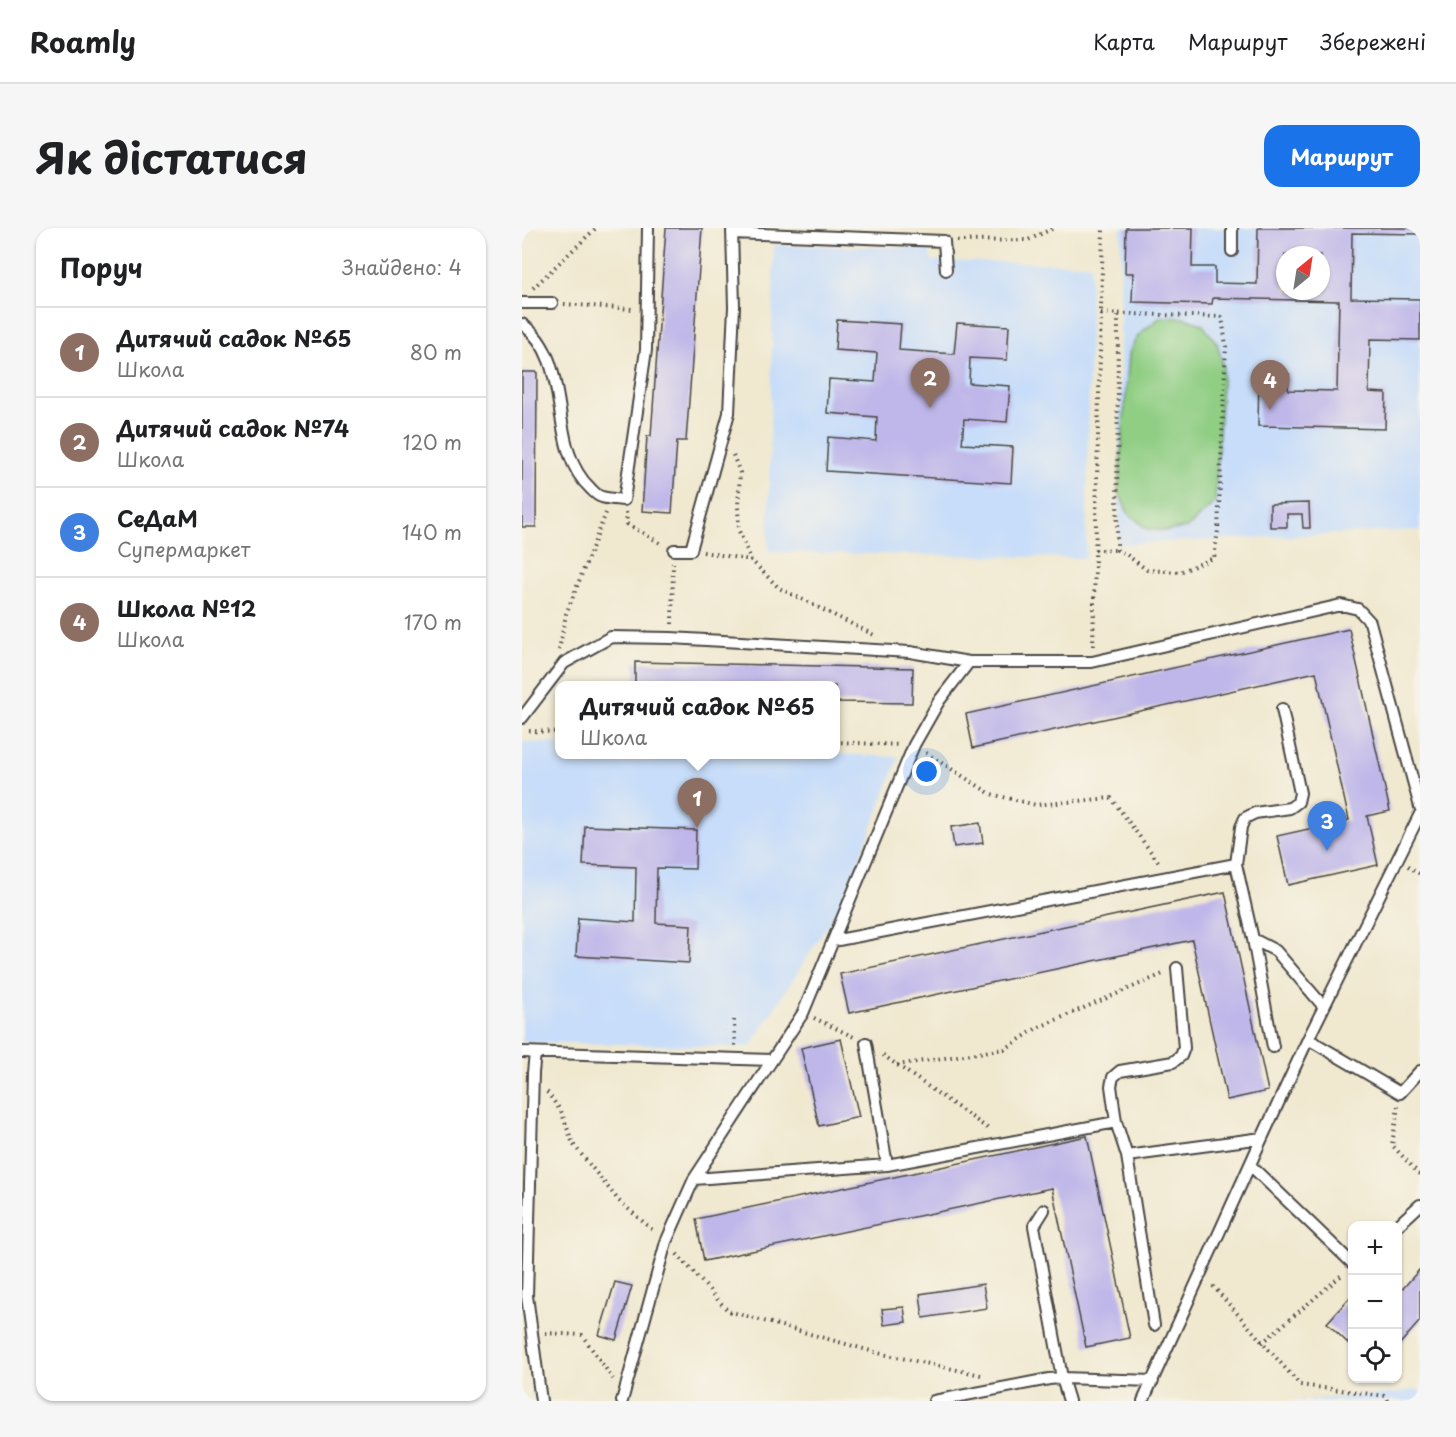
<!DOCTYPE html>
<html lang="uk">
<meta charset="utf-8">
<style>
:root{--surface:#fff;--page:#f6f6f6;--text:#202124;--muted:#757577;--line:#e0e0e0;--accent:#1a73e8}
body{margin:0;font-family:"Playpen Sans",sans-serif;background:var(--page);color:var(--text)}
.controls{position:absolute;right:18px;bottom:18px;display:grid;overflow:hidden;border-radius:12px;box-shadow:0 2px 4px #0004}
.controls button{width:54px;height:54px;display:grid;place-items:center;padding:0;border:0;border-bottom:2px solid var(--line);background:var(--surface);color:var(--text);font:30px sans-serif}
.compass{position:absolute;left:754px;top:18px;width:54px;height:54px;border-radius:50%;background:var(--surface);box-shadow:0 2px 4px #0004;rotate:30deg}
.you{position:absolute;left:405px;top:544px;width:21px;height:21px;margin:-15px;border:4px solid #fff;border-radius:50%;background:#1a73e8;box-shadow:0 0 0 9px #1a73e833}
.badge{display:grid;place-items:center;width:39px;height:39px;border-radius:50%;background:var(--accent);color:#fff;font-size:20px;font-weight:700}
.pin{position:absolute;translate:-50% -50px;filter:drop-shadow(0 2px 3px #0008)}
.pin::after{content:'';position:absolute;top:32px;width:21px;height:18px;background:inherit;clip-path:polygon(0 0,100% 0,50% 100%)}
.popup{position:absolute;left:33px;top:453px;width:285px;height:78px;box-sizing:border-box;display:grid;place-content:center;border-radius:12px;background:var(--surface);filter:drop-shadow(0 2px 4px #0005);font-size:20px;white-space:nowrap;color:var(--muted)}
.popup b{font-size:22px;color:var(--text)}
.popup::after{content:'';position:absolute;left:50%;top:100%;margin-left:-12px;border:12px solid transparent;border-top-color:var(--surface)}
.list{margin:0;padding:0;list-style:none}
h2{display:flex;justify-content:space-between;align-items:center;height:78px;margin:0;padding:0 24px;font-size:26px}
h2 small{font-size:20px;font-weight:400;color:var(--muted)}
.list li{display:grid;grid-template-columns:39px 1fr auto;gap:18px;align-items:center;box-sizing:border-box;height:90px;padding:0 24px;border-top:2px solid var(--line)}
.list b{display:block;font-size:22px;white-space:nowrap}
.list p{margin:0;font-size:20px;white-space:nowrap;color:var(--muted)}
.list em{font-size:20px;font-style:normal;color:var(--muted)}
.icon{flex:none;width:33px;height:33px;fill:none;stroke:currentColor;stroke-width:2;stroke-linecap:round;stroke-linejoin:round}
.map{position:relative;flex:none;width:898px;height:1173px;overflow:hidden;border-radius:18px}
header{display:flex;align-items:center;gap:36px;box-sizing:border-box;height:84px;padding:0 30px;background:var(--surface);border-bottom:2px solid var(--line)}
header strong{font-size:28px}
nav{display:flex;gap:33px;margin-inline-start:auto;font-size:21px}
.intro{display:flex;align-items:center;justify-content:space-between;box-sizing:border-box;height:144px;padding:0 36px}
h1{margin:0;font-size:42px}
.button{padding:15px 27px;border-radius:18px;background:var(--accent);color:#fff;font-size:21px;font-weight:700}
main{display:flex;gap:36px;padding:0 36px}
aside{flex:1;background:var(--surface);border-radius:18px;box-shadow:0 2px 4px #0004}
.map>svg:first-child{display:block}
.built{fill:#c7ddf9;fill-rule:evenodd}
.green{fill:#90ce84;stroke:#5e7c58;stroke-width:1.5}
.building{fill:#bfb7e9;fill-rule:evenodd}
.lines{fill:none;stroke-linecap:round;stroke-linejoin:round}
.lane-casing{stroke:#494744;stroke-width:14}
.path{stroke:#494744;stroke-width:4;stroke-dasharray:1.5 4.5;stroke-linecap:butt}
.lane{stroke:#fff;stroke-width:10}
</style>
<header>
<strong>Roamly</strong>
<nav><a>Карта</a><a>Маршрут</a><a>Збережені</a></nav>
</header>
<div class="intro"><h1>Як дістатися</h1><a class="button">Маршрут</a></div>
<main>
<aside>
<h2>Поруч<small>Знайдено: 4</small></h2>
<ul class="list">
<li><span class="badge" style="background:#8d6e63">1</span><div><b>Дитячий садок №65</b><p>Школа</p></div><em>80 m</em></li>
<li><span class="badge" style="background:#8d6e63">2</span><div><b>Дитячий садок №74</b><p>Школа</p></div><em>120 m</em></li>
<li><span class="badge" style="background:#3f7fe0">3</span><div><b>СеДаМ</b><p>Супермаркет</p></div><em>140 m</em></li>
<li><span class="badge" style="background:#8d6e63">4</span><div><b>Школа №12</b><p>Школа</p></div><em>170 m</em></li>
</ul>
</aside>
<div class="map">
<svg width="898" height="1173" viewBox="0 0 898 1173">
<rect width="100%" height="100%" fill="#f7f3e8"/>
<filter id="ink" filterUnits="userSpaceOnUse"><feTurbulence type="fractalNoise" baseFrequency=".0167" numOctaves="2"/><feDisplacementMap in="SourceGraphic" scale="12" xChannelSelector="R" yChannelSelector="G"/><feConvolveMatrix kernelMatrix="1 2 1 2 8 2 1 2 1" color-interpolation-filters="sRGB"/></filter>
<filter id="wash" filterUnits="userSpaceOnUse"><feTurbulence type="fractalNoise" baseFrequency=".008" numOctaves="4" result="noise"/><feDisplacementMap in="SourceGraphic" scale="24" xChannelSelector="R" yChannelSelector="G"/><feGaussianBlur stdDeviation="1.35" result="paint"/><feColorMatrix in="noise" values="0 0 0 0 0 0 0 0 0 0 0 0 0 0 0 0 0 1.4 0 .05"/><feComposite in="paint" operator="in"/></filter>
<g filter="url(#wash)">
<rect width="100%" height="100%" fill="#f0e8cf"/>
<path class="built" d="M599,0H898V302L597,316ZM763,27H799V63H763Z
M252,17L406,20L410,33L569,36L564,330L246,324Z
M0,514L37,515V526H313L377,529L322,671L228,819L0,814Z
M898,1161V1173H767L864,1166Z"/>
<path class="green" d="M639,89L662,90L680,96L695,115L701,138L693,274L665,300L644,303L625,301L606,285L596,263L607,126C613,107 623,101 639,89Z"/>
<g id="blocks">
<path class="building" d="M144,0H180L164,213H155L150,285L120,283L125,208H129Z
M604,0H671L670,39H693V55L735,56L736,0H898V6L830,5L829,70L898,71V112L848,111L847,164L864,165L863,201L736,198L737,145L767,146L766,162L815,163L817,73L691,70L690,76L610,74L611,45H603ZM763,27H799V63H763Z
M315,92L379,96L377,122L432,126L435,95L487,98L485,132L448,130L447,155L488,158L485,194L442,191L440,216L491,219L489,255L304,243L306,209L354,213L355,189L305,185L307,151L353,154L355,125L313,122Z
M0,144H15L14,299H0Z
M787,275L788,300H781L780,286H765V299H748V276Z
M827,401L868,583L845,588L856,637L766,657L755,608L827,592L794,444L451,520L444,486Z
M113,434L391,440L390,475L313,474V458H113Z
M458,595L461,615L432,619L429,599Z
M63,598L174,602L173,641L135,640L134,695L169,697L167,735L54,728L56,690L113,694L114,639L61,637Z
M703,664L746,863L705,872L670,712L327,785L318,746Z
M319,811L337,889L297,898L279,820Z
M565,908L608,1110L564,1119L530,960L182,1033L174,991Z
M898,1041V1093L876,1118V1066Z
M93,1054L110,1058L94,1112L77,1107Z
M461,1056L465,1080L401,1090L398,1066Z
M830,1067V1119L805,1095Z
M382,1079L384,1094L362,1097L360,1081Z"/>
</g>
</g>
<g filter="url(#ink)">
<use href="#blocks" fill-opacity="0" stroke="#494744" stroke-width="1.5"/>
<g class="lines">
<g class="lane-casing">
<path id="lane" d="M210,5L422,13L424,42
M710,23V0
M0,75H30
M0,96C53,133 23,219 69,261C72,264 75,268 80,269C86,271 95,271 102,272L124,122L126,0
M152,322H169L207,185L212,79L210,0
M0,490L42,435L89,409L149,410L388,424L447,434
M714,636L719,599L723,590L733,585L768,580L776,574L778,565L760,481
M731,711L754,723L802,779
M311,713L714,636L731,711L751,819
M786,811L878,865L898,843
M344,815L365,937
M0,824L250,832
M13,825L11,845L5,1068L19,1173
M594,894L589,858L591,849L598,843L651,834L659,828L662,820L655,740
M605,928L740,910
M728,937L830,1035
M172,951L365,937L594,894L605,928L632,1097
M522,982L512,998L540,1150L547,1173
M875,998L898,977
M100,1173L144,1014L172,951L281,785L392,517L417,473L447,434H570L819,377L836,381L848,394L898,579
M412,1173L527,1151L540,1150L631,1153
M621,1173L740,910L786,811L898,586"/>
</g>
<path class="path" d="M435,13L506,12L532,0
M11,60L74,0
M42,76L110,81
M579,85L700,89L704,118L696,302L692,330L658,344L625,342L605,327L595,322L596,85
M211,227L218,245L216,279L217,303L229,332L257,360L352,407
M104,284L105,296L140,316
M573,322H595
M181,324L229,332
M150,396L151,335
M571,418L581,0
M37,422L44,386L84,285
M7,503L37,504
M313,514L378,517
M404,525L469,566L514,577L589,570L638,636
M886,638L898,646
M292,790L332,809
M212,792L213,818
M361,827L468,902
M375,837L483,821L515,800L641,746
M25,864L39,883L51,916L97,973L133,1004
M876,878L870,917L898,947
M155,1026L206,1083L356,1125L459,1147
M691,1058L778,1157L864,1168L866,1173
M23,1105L60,1107L91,1151
M740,1115L821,1046"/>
<use href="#lane" class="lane"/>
</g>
</g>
</svg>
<div class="controls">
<button>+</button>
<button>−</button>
<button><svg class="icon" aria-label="locate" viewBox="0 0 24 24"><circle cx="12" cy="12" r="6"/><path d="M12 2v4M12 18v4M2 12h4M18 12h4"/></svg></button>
</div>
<svg class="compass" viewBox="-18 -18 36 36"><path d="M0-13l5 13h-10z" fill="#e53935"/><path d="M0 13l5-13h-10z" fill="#757577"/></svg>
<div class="you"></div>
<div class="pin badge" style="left:175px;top:600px;background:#8d6e63">1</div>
<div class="popup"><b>Дитячий садок №65</b>Школа</div>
<div class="pin badge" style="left:408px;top:180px;background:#8d6e63">2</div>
<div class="pin badge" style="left:805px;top:623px;background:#3f7fe0">3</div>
<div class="pin badge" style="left:748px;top:182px;background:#8d6e63">4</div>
</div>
</main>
